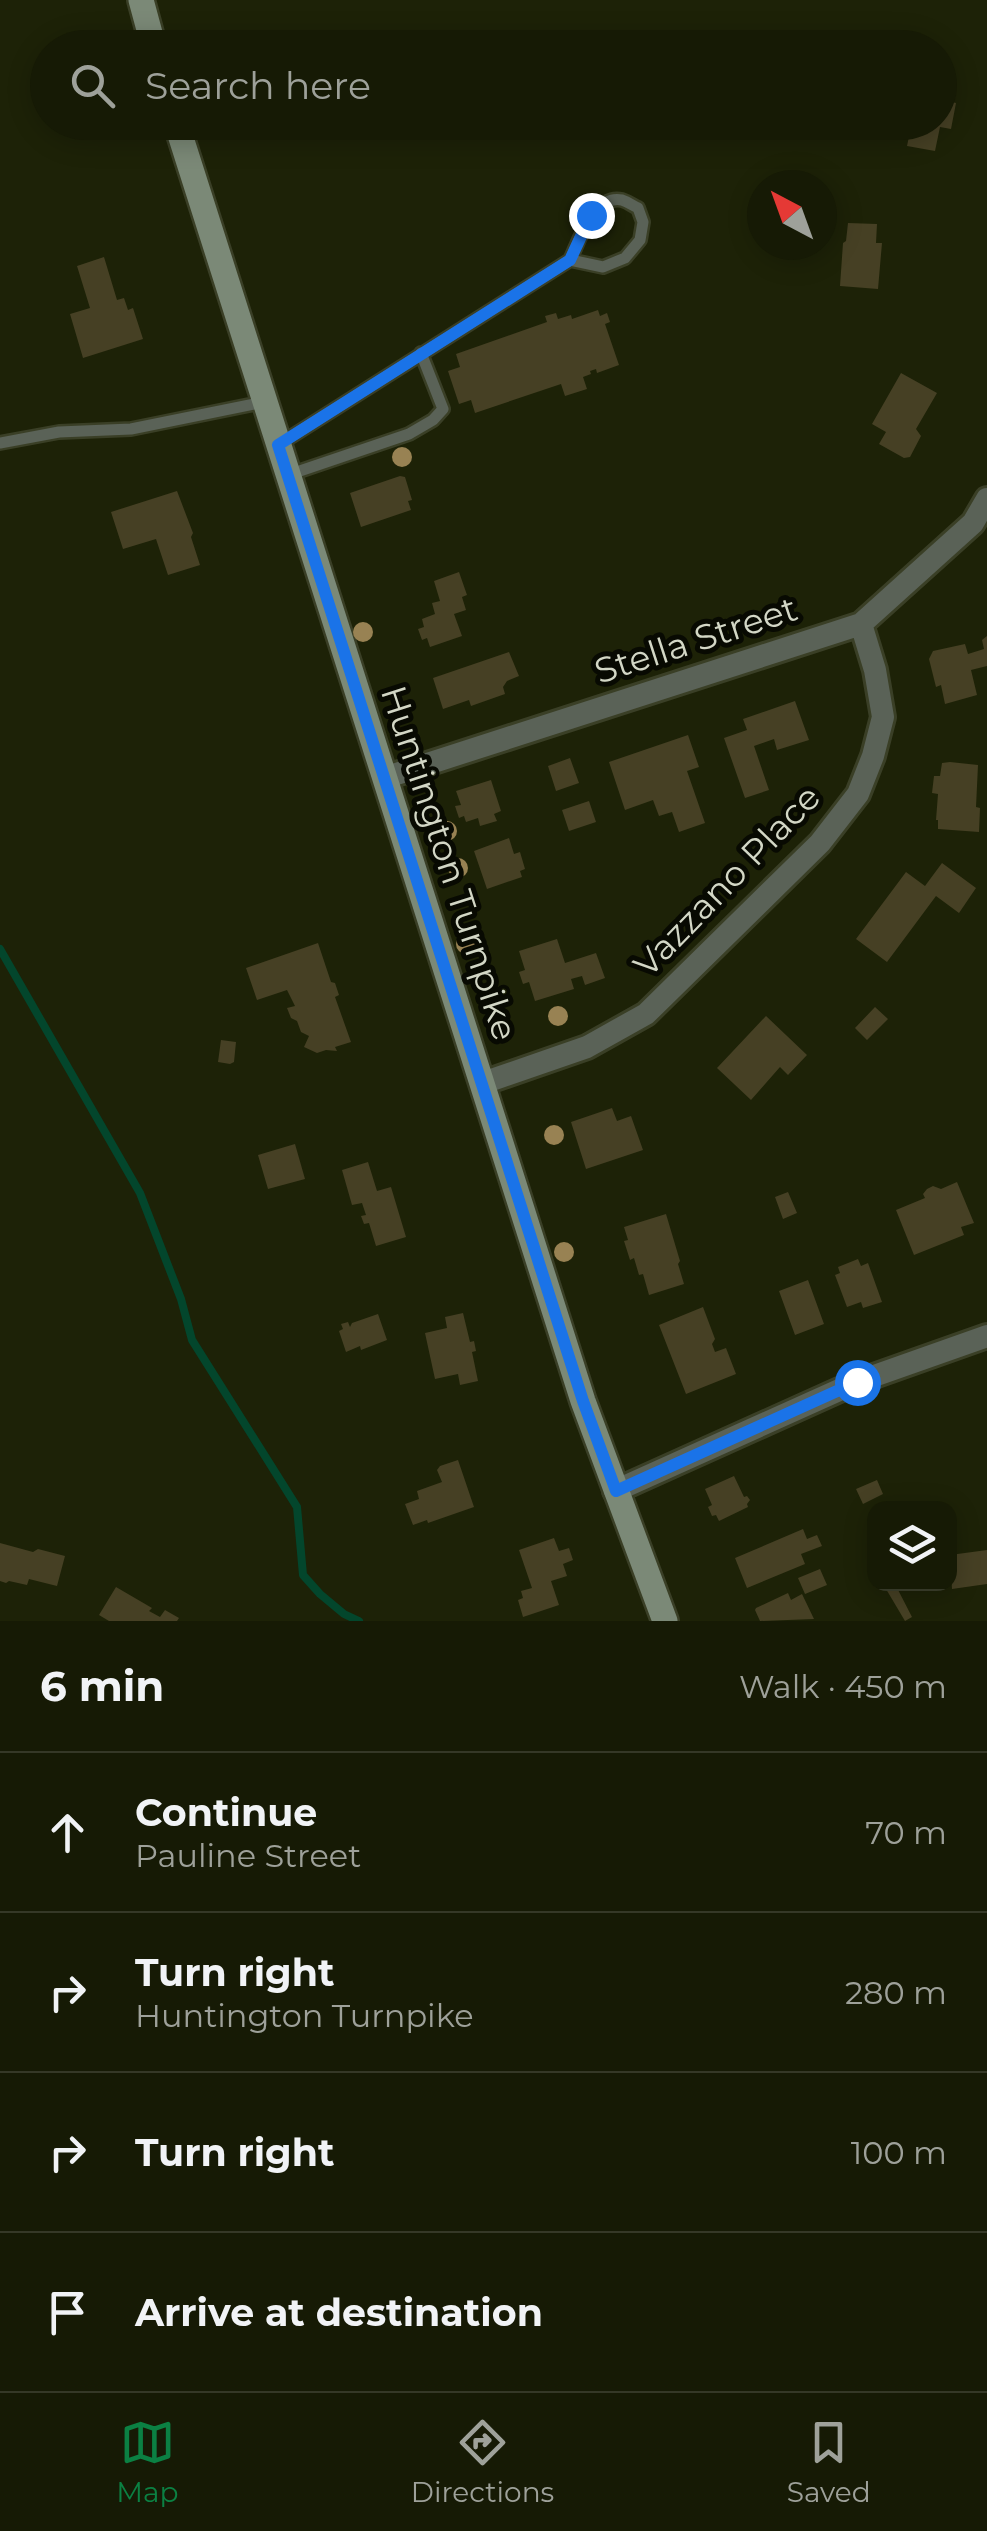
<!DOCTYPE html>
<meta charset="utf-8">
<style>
:root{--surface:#161a05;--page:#232713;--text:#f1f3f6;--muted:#9ea19a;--line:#353827;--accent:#0b8043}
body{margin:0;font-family:Montserrat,sans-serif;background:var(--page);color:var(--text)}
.controls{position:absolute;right:30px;bottom:30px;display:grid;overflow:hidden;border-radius:20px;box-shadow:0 5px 25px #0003}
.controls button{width:90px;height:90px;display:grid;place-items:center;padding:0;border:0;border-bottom:2px solid var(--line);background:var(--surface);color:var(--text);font:50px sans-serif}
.compass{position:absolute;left:747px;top:170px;width:90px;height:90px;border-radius:50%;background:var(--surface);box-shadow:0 5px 25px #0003;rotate:319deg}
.stop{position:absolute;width:30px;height:30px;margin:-22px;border:8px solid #1a73e8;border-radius:50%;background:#fff}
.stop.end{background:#1a73e8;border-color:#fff;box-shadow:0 2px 10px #0008}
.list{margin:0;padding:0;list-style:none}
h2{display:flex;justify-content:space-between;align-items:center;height:130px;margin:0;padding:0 40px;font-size:42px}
h2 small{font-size:32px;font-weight:400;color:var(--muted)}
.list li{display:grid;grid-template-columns:65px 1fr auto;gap:30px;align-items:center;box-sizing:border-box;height:160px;padding:0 40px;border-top:2px solid var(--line)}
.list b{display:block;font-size:38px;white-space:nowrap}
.list p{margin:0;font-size:32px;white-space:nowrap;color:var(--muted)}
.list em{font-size:32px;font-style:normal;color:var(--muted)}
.icon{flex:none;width:55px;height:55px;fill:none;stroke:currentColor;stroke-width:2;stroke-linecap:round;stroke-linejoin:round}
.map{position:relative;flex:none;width:987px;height:1621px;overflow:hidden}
.search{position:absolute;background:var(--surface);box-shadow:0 5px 25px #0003;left:30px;right:30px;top:30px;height:110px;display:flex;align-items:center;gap:25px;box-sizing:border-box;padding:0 35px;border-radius:55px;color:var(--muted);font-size:38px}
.sheet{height:770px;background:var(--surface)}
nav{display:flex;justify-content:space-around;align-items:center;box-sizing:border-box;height:140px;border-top:2px solid var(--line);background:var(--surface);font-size:28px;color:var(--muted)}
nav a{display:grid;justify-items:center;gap:5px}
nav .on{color:var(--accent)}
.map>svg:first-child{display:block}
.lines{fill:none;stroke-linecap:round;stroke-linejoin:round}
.stream{stroke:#03462c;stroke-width:8}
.building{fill:#464024}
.service-casing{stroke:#3a3f26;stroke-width:16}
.minor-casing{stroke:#3a3f26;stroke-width:28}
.secondary-casing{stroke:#3a3f26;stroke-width:30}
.service{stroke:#5a6257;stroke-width:11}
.minor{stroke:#5a6257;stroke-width:22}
.secondary{stroke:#7b8977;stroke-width:25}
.tree{fill:#988253}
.route{stroke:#1a73e8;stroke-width:12}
.labels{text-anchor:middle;stroke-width:10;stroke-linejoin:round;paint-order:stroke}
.street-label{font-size:35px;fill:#d3d7c6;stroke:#080a02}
</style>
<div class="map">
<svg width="987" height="1621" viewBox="0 0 987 1621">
<rect width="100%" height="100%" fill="#1d2207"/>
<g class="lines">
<path class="stream" d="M0,949L140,1193L181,1299L192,1340L297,1507L303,1575L320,1594L344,1614L359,1621"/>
</g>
<path class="building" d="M940,85L954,88L952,102L956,103L951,129L940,127L935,151L907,146L912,122H940Z
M848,223L877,224L876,243H882L878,289L840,286L843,243L846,241Z
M104,257L117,300L124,298L128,310L133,308L143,339L83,358L70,314L90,308L77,266Z
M598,310L600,316L607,313L610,322L605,324L619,365L597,373L596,369L590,371L591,374L583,377L587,389L565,396L561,384L475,413L471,400L459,404L448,371L460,367L456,354L547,322L545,316L556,313L558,319L571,315L572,319Z
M901,373L937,393L916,429L921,436L910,457L904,458L879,444L886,432L872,424Z
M400,476L405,477L412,500L408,501L411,510L361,527L350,493Z
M177,491L193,533L191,537L200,565L168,575L156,539L123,549L111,512Z
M459,572L467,595L462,597L466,610L454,614L462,636L430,647L427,638L422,640L418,629L424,627L422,619L435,614L432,603L440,601L434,581Z
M987,636V666L971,670L977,695L945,704L941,685L936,687L929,659L933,651L965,644L968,654L984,649L982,640Z
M509,652L519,676L507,681L503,687L505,694L471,706L469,700L443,709L433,678Z
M795,701L809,740L777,750L774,739L754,746L769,790L745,798L724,738L747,730L743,719Z
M688,735L699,767L687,771L705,823L679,832L672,812L659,816L653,800L625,810L609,762Z
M570,758L579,783L556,791L548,766Z
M950,762L978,765L976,807L980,808L979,832L938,829V820H936L938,794L932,793L934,776H940L942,763Z
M491,780L501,811L494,814L497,821L480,826L478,818L466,822L464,816L459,818L455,806L461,805L456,791Z
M589,801L596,822L569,831L562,810Z
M509,838L514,854L520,852L525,869L520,871L522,877L487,889L474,851Z
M942,863L976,888L959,913L936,896L887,962L856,939L906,872L925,886Z
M557,939L565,963L596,953L605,978L585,985L582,976L571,979L574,989L535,1001L529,982L523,984L519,972L525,970L519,951Z
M318,943L331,982L335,983L339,995L335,997L351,1042L335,1047L337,1051L326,1050L317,1053L304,1047L309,1036L301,1032L297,1021L291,1018L287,1008L295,1006L287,990L257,1000L246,968Z
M875,1007L888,1019L867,1040L855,1028Z
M766,1016L807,1055L788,1075L780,1067L751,1100L717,1068Z
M221,1040L236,1042L234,1062L230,1064L218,1062Z
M612,1108L617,1121L631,1116L643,1150L586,1169L571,1122Z
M295,1144L305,1179L268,1189L258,1155Z
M368,1162L377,1191L391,1187L406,1237L376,1246L369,1223L364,1224L361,1216L366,1215L362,1203L352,1205L342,1170Z
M957,1182L974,1223L961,1227L964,1235L914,1255L896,1210L925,1198L923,1194L927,1189L933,1186L941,1189Z
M788,1192L797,1213L783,1219L775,1197Z
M666,1214L680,1261L678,1264L684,1284L649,1295L643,1274L639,1275L634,1258L630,1260L624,1241L628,1240L624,1227Z
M858,1259L861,1266L868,1263L882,1302L863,1308L861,1302L847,1307L835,1275L840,1273L838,1267Z
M808,1280L824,1324L795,1335L779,1291Z
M703,1307L715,1339L712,1344L715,1352L726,1348L736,1374L686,1394L659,1325Z
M463,1313L470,1342L474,1341L476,1351L472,1352L478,1381L460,1385L458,1374L435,1379L425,1333L447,1328L445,1317Z
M378,1314L387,1340L361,1350L360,1346L346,1352L339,1331L343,1329L341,1324L348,1322L350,1327L352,1323Z
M458,1460L474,1507L428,1523L427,1520L413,1525L405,1504L419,1499L417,1491L442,1482L437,1470L440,1466Z
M734,1476L744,1497L747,1496L750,1500L747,1504L748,1507L719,1521L716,1515L712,1516L708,1507L712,1505L705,1489Z
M877,1480L883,1494L863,1504L856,1489Z
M803,1529L807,1539L817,1535L822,1546L801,1554L805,1564L747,1588L735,1558Z
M554,1538L559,1551L569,1548L573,1560L563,1564L567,1576L551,1581L559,1605L523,1617L518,1600L523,1598L521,1591L532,1588L519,1550Z
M0,1543L33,1552L38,1549L65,1556L57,1586L29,1579L27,1585L9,1581L6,1583L0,1581Z
M987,1550V1584L952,1589L950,1555Z
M820,1569L827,1585L805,1594L798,1578Z
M895,1584L912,1617L905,1621L886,1589Z
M116,1587L152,1608L149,1611L160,1617L165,1610L179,1618L177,1621H109L99,1615Z
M788,1593L791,1600L802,1594L814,1619L760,1621L755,1610L756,1608Z"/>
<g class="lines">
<g class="service-casing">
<path id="service" d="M0,443L59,432L131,429L264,402
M278,445L570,260C579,241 594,194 622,200C628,202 632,205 638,208L643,222L640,240L625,258L603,267L570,260
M288,475L409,434L433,420L443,409L421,353"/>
</g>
<g class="minor-casing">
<path id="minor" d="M384,778L861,624L973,523L987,499
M483,1083L587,1047L646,1014L820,843L858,794L873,756L883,717L875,670L861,624
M615,1491L857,1382L987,1336"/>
</g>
<g class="secondary-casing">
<path id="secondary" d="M141,0L154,48
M176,122L583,1401L665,1621"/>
</g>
<use href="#service" class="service"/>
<use href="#minor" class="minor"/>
<use href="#secondary" class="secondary"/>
</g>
<g class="tree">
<circle cx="402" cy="457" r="10"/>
<circle cx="363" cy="632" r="10"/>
<circle cx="447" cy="831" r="10"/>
<circle cx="458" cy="868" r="10"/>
<circle cx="466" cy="944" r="10"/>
<circle cx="558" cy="1016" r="10"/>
<circle cx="554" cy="1135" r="10"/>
<circle cx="564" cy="1252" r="10"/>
</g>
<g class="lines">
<path class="route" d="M591,215L570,260L278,445L583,1401L616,1491L857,1382"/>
</g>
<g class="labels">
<g class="street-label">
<text transform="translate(696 640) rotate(-18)" y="12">Stella Street</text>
<text transform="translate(449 863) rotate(72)" y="12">Huntington Turnpike</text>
<text transform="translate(727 881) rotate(-46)" y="12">Vazzano Place</text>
</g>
</g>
</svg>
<div class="controls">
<button><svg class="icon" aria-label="layers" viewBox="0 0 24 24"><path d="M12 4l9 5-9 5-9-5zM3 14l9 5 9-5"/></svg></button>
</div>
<svg class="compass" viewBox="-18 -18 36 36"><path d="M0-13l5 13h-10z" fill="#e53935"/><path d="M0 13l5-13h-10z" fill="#9ea19a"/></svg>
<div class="stop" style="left:857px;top:1382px"></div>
<div class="stop end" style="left:591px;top:215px"></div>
<div class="search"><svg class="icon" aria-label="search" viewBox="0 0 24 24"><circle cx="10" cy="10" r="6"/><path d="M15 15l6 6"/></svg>Search here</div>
</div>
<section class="sheet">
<h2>6 min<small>Walk · 450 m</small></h2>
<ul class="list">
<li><svg class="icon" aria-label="ahead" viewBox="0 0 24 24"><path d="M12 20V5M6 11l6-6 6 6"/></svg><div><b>Continue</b><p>Pauline Street</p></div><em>70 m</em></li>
<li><svg class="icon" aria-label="right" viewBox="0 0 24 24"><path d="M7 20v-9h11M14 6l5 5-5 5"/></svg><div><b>Turn right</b><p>Huntington Turnpike</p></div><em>280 m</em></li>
<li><svg class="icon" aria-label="right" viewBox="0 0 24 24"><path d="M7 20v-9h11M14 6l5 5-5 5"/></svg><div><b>Turn right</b></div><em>100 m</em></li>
<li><svg class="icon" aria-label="arrive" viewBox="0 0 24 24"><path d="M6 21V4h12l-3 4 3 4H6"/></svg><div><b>Arrive at destination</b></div></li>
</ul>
</section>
<nav>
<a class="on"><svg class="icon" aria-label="map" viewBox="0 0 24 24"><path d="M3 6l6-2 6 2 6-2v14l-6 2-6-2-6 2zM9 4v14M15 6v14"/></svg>Map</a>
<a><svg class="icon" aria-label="directions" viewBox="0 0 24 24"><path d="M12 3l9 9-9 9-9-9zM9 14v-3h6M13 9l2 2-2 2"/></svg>Directions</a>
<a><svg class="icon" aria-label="saved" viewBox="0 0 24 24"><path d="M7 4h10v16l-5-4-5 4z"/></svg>Saved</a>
</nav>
